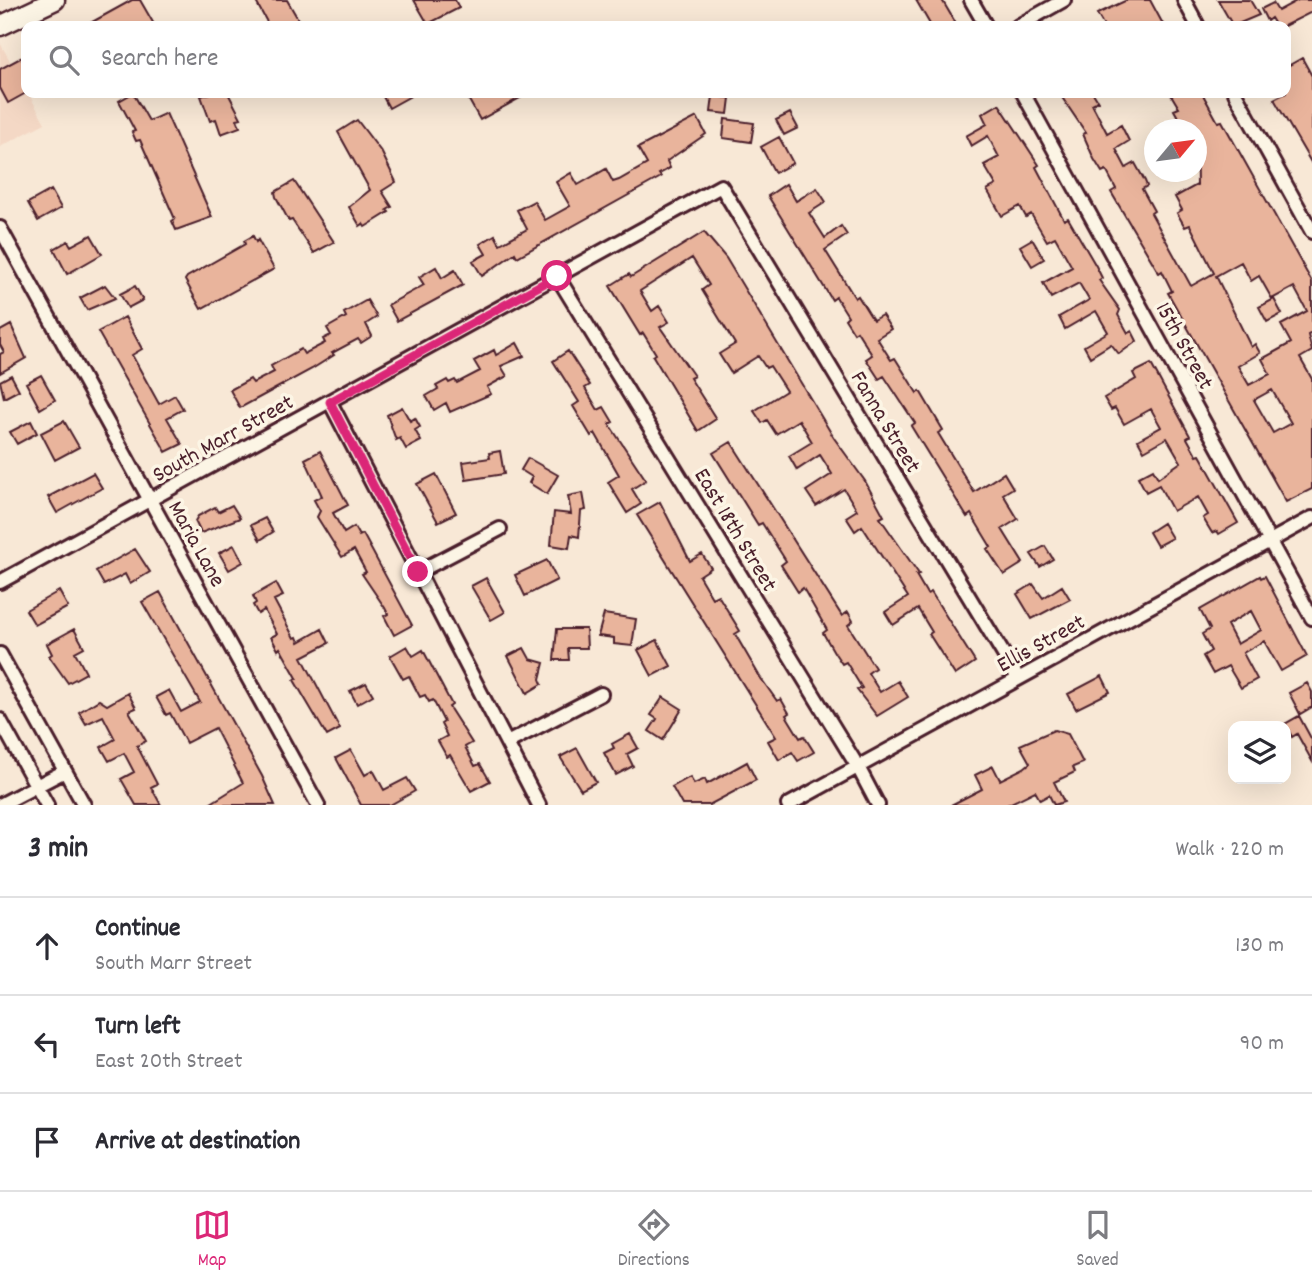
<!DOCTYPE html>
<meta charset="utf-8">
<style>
:root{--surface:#fff;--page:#f7f7f7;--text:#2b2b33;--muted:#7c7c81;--line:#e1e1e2;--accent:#db2777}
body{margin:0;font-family:Dekko,sans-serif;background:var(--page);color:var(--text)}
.controls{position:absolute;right:21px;bottom:21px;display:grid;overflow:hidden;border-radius:14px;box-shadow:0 7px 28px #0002}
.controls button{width:63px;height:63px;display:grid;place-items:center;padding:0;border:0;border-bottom:2px solid var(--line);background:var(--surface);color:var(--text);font:35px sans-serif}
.compass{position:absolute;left:1144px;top:119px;width:63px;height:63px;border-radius:50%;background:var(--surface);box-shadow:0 7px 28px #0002;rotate:61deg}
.stop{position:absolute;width:21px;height:21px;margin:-16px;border:5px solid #db2777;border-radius:50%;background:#fff}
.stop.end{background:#db2777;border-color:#fff;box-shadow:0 2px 7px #0008}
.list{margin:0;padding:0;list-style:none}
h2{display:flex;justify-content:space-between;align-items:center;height:91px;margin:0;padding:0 28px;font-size:30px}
h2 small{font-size:23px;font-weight:400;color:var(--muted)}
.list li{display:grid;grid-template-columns:46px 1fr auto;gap:21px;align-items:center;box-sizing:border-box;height:98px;padding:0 28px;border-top:2px solid var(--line)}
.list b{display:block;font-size:26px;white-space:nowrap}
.list p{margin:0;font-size:23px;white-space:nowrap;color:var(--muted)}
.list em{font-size:23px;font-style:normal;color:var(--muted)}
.icon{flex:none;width:38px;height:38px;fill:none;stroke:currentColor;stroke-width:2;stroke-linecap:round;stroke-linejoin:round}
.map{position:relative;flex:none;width:1312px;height:805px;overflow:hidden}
.search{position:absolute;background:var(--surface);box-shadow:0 7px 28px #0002;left:21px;right:21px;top:21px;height:77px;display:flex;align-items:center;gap:18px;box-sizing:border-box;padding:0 24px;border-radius:14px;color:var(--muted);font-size:26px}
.sheet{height:385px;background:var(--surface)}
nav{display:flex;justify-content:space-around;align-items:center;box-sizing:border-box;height:98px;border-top:2px solid var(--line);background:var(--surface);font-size:19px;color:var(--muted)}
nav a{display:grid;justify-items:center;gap:4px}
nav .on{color:var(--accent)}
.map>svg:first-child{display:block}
.built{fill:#f4d8c5}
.building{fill:#e9b49c;stroke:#4a1f2b;stroke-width:2;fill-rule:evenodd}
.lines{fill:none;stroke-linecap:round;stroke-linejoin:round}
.street-casing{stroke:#4a1f2b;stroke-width:18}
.secondary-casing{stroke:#4a1f2b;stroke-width:23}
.street{stroke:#fcf5e5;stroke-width:12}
.secondary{stroke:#fcf5e5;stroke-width:18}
.route{stroke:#db2777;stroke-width:9}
.labels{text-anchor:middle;stroke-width:7;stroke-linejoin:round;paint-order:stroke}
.street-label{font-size:23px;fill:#4a1f2b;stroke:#fcf5e5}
</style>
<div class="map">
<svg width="1312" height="805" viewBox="0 0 1312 805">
<rect width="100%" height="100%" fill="#f8e8d6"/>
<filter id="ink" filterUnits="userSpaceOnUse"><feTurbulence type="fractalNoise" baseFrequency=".0143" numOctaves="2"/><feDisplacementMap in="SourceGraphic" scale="14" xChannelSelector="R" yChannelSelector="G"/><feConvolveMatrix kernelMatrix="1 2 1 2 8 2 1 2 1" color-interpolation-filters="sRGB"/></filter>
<g filter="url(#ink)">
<path class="built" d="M0,43L45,123L0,147Z"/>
<path class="building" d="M132,0H140L155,26H85Z
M255,0H287L302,26L268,24Z
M414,0H455L459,8L428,24Z
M916,0H942L955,22L948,26H931Z
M1127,0H1150L1164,26H1104L1097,14Z
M1218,0H1250L1259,15L1233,26Z
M1298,0H1312V12L1284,26H1276L1271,18L1267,21L1261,9L1273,3L1278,11Z
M26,55V93L8,103L0,88V69Z
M1302,58L1312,76V164L1274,99L1286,93V67Z
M133,93L149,121L166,113L212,217L176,230L172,221L175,219L140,140L136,141L132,132L135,131L119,101Z
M211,93H228L241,118L237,119L240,127L221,134L216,119L210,121L201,96Z
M381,93H416L389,108Z
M465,93H529L480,120Z
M1059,93H1093L1098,101L1092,104L1107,133L1121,125L1129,141L1116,149L1126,168L1135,163L1145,181L1147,186L1142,189L1154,211L1151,213L1191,286L1214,273L1190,225L1185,227L1177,213L1182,210L1175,197L1197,185L1196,130H1161L1179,119L1174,110L1179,108L1170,93H1202L1218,122L1222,121L1312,282V333L1308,335L1312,351L1300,358L1312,379V489L1286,502L1168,293L1172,291L1162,271L1159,273L1111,192L1116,189L1106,170L1102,172L1094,159L1083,134L1086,133ZM1241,262L1251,281L1259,276L1272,299L1294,287L1307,311L1281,325L1291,343L1262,359L1270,374L1249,385L1238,366L1260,353L1255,344L1251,347L1216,276ZM1272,390L1291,423L1273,433L1254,400Z
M713,96L730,98L728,114L711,112Z
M999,104L1039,165L1036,167L1064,220L1068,218L1096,266L1102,278L1099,280L1120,310L1118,315L1128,333L1132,331L1137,341L1119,354L1111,344L1090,357L1084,346L1108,332L1096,311L1065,329L1059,317L1089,300L1079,283L1051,298L1043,283L1072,267L1055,237L1047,241L1031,214L1026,217L1020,206L1002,216L987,190L996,185L984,165L999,157L988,136L971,146L966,136L987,124L982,114Z
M790,113L798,128L784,135L776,120Z
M697,117L706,134L667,161L670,168L659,174L661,177L517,257L515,253L482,276L473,261L486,254L480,244L495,235L500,244L527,229L517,210L534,201L545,220L570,206L556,182L571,173L578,185L606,169L613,182L619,180L647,164L638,148Z
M725,119L754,123L751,142L723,138Z
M357,120L382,153L396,182L382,191L392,207L387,210L389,212L365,227L363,224L360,226L349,207L370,190L338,132Z
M779,137L793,163L775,173L761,147Z
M294,181L334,242L314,253L292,220L289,221L276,197L275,192Z
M786,184L796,201L817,188L826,202L809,213L825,238L841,226L847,235L825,250L855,298L858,296L873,320L882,315L891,329L877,338L891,360L895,358L917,393L920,391L943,430L938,433L974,492L1004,473L1013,488L1003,494L1018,519L1002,529L1023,563L1004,575L987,549L991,547L971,514L967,517L911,426L915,423L884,376L879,379L866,359L872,355L857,331L854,333L845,319L848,316L836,297L832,300L768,196Z
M51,190L61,208L38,221L28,203Z
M704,232L726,258L834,438L865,481L884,516L880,518L919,574L916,575L927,594L931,592L975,662L955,675L929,634L932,632L918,609L893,625L885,612L908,597L862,526L855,531L846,517L857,510L844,489L816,506L806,491L832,474L820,455L797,470L789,456L812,442L799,420L776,434L767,420L762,423L754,411L786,391L770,366L766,368L758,356L731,373L719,354L735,344L702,290L709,285L692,258L640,291L652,311L659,306L669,322L660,327L694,376L690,378L716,419L698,431L653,356L656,354L643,333L640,335L610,286L629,274L631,277Z
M91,235L102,254L67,274L54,249L68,241L71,246Z
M253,236L256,242L258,240L274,269L201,309L185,280L187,277L245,244L244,241Z
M1032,239L1044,259L1032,266L1020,246Z
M436,267L442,278L455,270L463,285L397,321L388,305L424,285L419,277Z
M105,285L115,298L87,310L80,298Z
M135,286L143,300L128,308L120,294Z
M1274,299L1282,314L1267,322L1259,307Z
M367,300L377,317L366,324L372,336L361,343L358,339L332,353L334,355L312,369L240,408L230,390L250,379L253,383L274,372L271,366L301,349L304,354L325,343L323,339L331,335L327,328L346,317L344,313Z
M125,317L142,349L132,355L159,404L175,395L183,409L167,418L182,444L166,452L98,332Z
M11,325L26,358L0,373V354L4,352L0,345V331Z
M517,343L524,356L501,366L507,376L487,387L491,394L450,412L446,403L434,410L426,396L438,389L436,386L447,380L449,383L455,380L457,383L480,371L474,361L494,350L496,355Z
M568,351L590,385L585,388L598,410L604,407L613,422L609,424L646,480L632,489L641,504L627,513L608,482L619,475L595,433L591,436L573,406L579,402L553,361Z
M1151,364L1190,436L1187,438L1197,456L1200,455L1238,523L1219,534L1217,531L1212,533L1203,518L1208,515L1198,497L1173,511L1159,485L1146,492L1138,477L1153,469L1158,478L1181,462L1167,438L1144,451L1138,440L1161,427L1151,409L1124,424L1115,408L1111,410L1104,398L1136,379L1133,373Z
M11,375L19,390L4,398L0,381Z
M41,375L55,400L40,409L26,383Z
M402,407L410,421L415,418L420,427L415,430L421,441L406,449L400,438L396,440L387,415Z
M31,421L37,433L17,444L10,432Z
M64,421L79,447L55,460L41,433Z
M731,442L842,616L848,612L853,621L848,625L875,668L868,673L880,692L898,681L908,697L877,716L857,690L862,688L846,662L842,664L834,652L823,633L827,630L803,588L798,592L781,565L786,561L762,523L758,525L713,453Z
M320,451L348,505L333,513L344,533L354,527L359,536L363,534L412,625L394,635L384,616L388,614L385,608L362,574L366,572L354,550L342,557L317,517L320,511L314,500L322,496L305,459Z
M500,451L504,474L466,480L463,462L490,458L489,453Z
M528,458L558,475L547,494L529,483L532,477L521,470Z
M93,473L102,488L57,513L48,497Z
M436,474L456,513L438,522L417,484Z
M583,493L586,510L581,511L579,537L571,535L569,548L551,545L554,512L571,514L568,496Z
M660,502L690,561L702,554L711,568L699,576L712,598L718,595L740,631L735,634L760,677L777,701L781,699L789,713L786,715L800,738L804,736L814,752L798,761L792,752L779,760L768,741L776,737L637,515Z
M232,505L240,518L201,533L195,521L198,516L215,507L218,512Z
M265,518L273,532L260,540L251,525Z
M1163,523L1172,538L1157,546L1149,532Z
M234,545L243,562L229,570L219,553Z
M1045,546L1053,559L1040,567L1031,554Z
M135,549L150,572L130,584L125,574L104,585L96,571Z
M547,560L557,580L525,596L515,575Z
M1260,576L1261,578L1265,576L1307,656L1281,671L1264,641L1243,653L1257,679L1241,688L1228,666L1213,674L1203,656L1211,651L1202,634L1210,629L1200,610ZM1251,611L1261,630L1237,644L1227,625Z
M486,578L505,612L491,620L471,586Z
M276,583L283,596L274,600L294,638L297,637L299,642L322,629L329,643L302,657L340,729L327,736L294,680L297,678L280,648L278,650L271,637L277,634L264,610L258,614L253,605L256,603L253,596Z
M1033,584L1043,598L1062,586L1070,599L1032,619L1017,594Z
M59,591L68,607L35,625L26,610Z
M160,592L262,776L275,805H208L243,783L215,728L186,743L170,713L166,715L156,697L169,690L181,712L200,702L142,602Z
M604,614L636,619L632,646L614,644V638L598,636Z
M74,629L84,647L75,652L86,673L68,683L49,656L52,654L47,644Z
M557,629H586L587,648H568L569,660H554Z
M657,640L671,666L652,676L638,650Z
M407,646L413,656L423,650L452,705L449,707L472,743L465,747L475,766L480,764L490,781L471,791L450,755L447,757L438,741L447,736L441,724L444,722L433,700L429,702L425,695L420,697L409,676L403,679L390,656Z
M524,648L530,659L544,663L540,679L542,684L527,693L508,656Z
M1102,676L1110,692L1076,709L1068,694Z
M366,683L373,695L357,704L350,691Z
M1307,683L1312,692V707L1300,714L1289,693Z
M128,693L136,708L129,711L146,741L137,746L157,784L151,787L161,805H136L121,779L134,772L124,753L109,761L101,747L115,739L103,716L86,724L79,712L99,700L107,705Z
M663,697L682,709L663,740L649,731L657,719L651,715Z
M1299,716L1312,740V761L1297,734L1292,737L1285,724Z
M1054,730L1068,734L1083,763L1073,767L1075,772L1054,782L1064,802L1054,805L1049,795L1040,800L1035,791L1007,805H951L982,789L975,775L993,766L1000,780L1024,768L1030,763L1020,745Z
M630,734L638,748L627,754L633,766L616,775L604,753L614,748L612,744Z
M577,748L596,782L581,790L560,757Z
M351,750L365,775L373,770L384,790L407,778L415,791L390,805H361L336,758Z
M747,762L756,780L709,805H682L672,787L690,777L694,784L705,779L707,784Z"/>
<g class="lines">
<g class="street-casing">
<path id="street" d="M971,0L986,26
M1184,0L1198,26
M1018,26L1064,0
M1023,93L1312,618
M1235,93L1312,232
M0,228L318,805
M557,276L858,767L878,805
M330,402L539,805
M418,572L500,529
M0,582L721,186L1018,678
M0,654L84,805
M0,720L47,805
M507,743L601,694
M0,805L65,771
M788,805L1312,518"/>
</g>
<g class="secondary-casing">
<path id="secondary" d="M0,26L55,0"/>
</g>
<use href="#street" class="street"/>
<use href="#secondary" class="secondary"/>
</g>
</g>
<g class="lines" filter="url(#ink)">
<path class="route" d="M418,572L330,402L557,276"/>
</g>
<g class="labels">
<g class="street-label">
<text transform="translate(1186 345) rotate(61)" y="8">15th Street</text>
<text transform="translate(887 421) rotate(59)" y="8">Fanna Street</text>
<text transform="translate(222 437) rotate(-29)" y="8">South Marr Street</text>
<text transform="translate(737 529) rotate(59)" y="8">East 18th Street</text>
<text transform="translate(198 543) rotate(61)" y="8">Maria Lane</text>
<text transform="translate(1040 642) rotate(-29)" y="8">Ellis Street</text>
</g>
</g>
</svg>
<div class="controls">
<button><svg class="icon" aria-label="layers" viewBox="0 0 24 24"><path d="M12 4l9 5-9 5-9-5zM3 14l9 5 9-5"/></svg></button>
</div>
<svg class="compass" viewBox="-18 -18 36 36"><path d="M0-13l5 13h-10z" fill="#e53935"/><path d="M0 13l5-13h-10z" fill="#7c7c81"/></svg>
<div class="stop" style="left:557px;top:276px"></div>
<div class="stop end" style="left:418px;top:572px"></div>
<div class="search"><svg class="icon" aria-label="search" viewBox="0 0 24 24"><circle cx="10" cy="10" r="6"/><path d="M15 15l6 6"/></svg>Search here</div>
</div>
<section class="sheet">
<h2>3 min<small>Walk · 220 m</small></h2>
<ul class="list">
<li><svg class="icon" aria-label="ahead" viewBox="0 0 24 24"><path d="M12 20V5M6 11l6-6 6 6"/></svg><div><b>Continue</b><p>South Marr Street</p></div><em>130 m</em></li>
<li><svg class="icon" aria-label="left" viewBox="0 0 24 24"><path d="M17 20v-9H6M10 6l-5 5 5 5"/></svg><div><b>Turn left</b><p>East 20th Street</p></div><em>90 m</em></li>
<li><svg class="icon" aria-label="arrive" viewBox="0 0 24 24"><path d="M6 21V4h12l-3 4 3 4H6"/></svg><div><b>Arrive at destination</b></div></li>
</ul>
</section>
<nav>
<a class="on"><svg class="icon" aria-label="map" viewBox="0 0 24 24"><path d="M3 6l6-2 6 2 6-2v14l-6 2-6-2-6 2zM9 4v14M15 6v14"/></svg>Map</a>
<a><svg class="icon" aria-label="directions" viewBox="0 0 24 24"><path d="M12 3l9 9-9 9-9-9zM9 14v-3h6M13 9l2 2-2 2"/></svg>Directions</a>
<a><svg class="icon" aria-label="saved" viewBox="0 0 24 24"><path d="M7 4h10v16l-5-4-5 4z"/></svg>Saved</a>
</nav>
